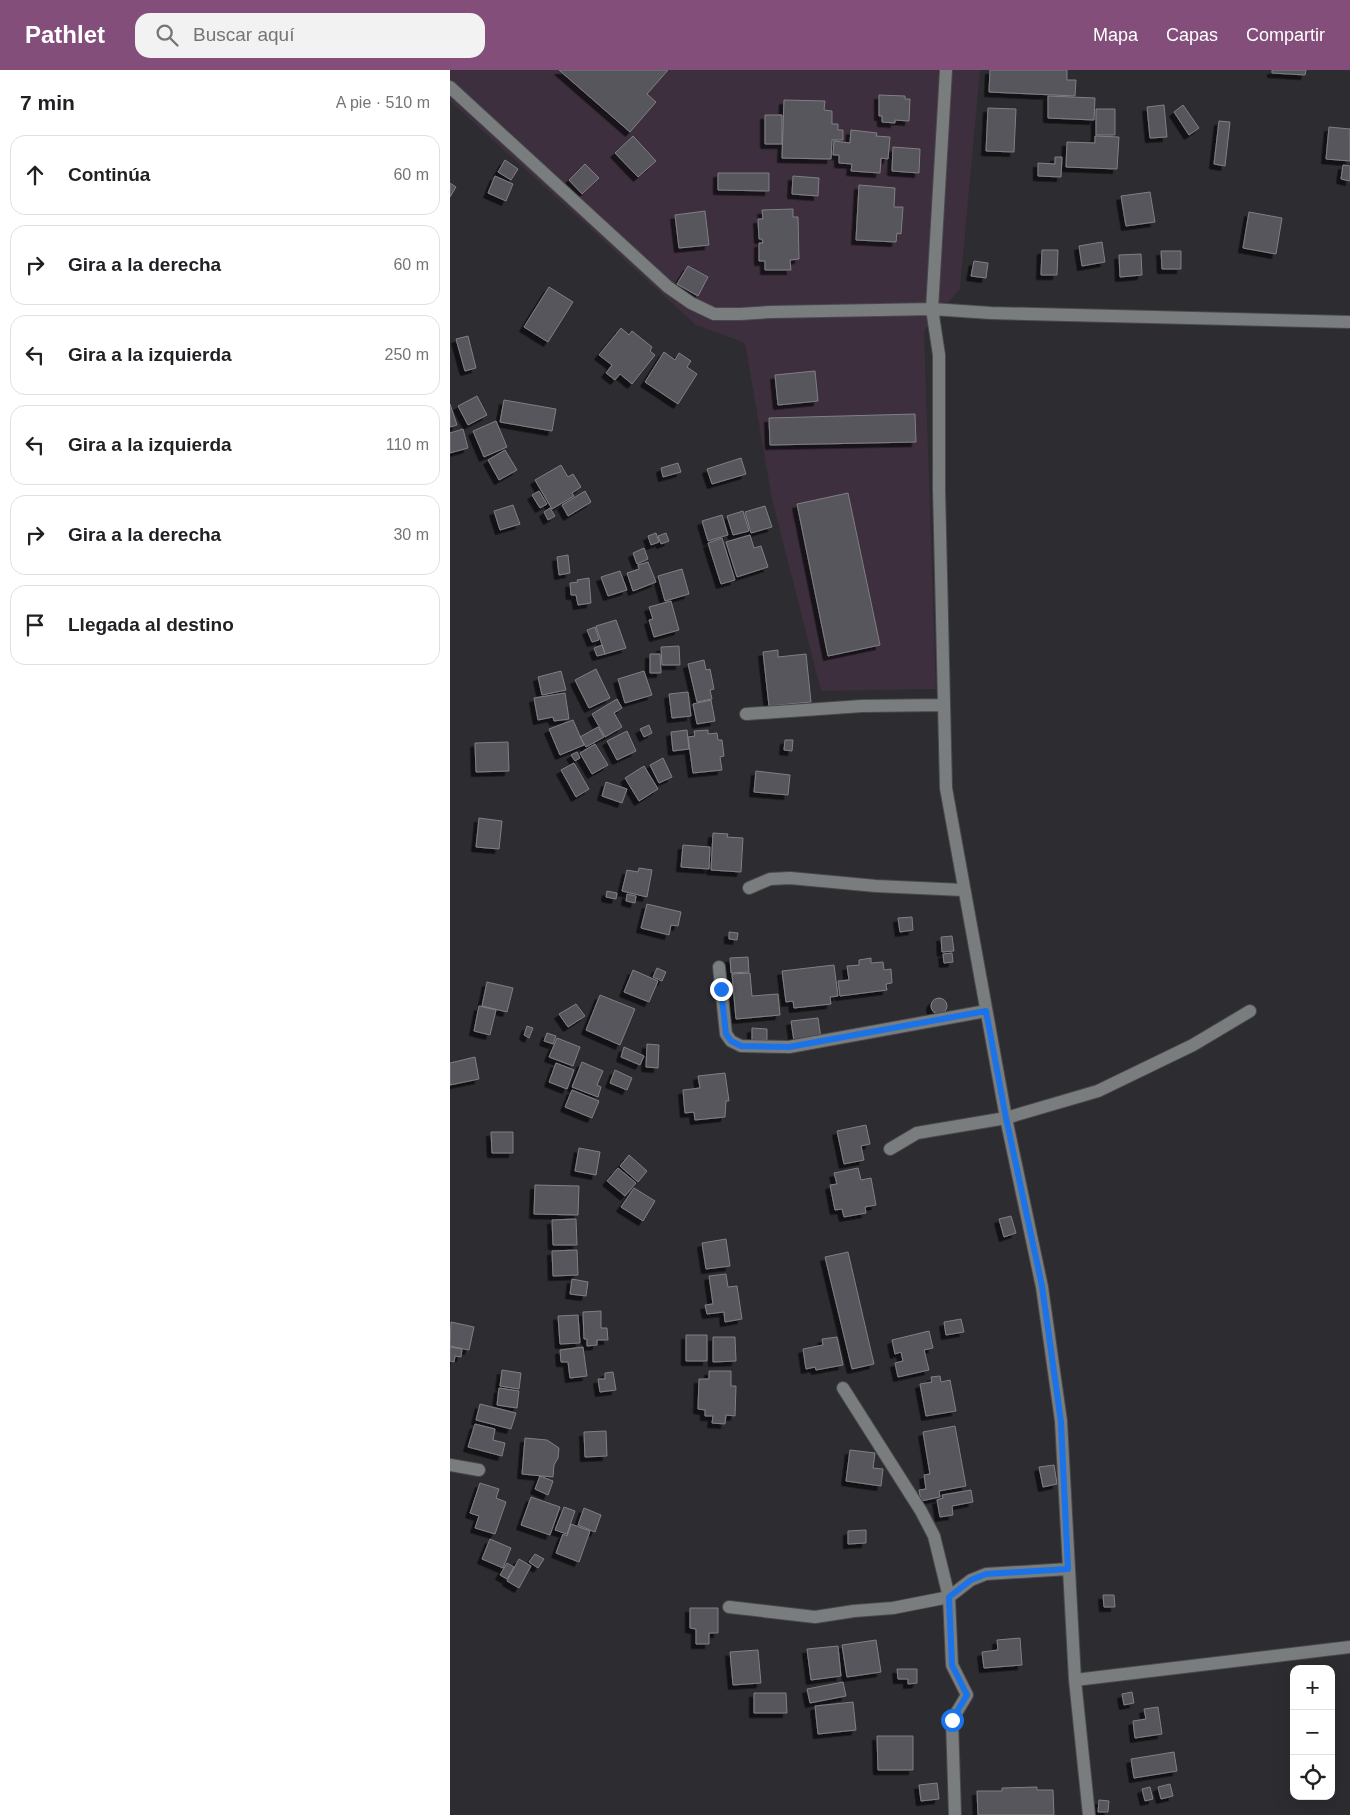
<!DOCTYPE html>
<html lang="es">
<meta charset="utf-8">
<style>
:root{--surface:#fff;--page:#f2f2f2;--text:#202124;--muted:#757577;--line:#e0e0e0;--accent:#834e7a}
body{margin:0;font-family:Helvetica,sans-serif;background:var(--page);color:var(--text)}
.controls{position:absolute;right:15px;bottom:15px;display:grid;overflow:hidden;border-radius:10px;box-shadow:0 5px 20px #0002}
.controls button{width:45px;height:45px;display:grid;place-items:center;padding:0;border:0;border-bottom:1px solid var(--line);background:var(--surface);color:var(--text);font:25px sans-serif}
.stop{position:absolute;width:15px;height:15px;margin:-11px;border:4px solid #1a73e8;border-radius:50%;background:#fff}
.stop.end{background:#1a73e8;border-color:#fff;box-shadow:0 1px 5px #0008}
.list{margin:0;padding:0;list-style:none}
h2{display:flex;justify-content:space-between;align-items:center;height:65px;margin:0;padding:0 20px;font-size:21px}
h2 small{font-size:16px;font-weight:400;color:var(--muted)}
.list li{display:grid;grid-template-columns:32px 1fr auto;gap:15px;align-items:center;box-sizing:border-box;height:80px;margin:0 10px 10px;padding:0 10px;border:1px solid var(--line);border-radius:15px}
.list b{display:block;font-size:19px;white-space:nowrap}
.list em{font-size:16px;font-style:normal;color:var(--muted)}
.icon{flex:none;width:28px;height:28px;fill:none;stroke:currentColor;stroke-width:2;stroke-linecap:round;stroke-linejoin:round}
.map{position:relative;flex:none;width:900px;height:1745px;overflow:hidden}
header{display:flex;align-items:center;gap:30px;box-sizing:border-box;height:70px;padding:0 25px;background:var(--accent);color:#fff}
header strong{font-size:24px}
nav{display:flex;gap:28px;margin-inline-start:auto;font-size:18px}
.search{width:350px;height:45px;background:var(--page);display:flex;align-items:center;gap:12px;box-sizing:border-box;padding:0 18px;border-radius:15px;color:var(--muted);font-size:19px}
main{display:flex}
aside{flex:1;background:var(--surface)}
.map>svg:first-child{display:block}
.commercial{fill:#3d2f3d}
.building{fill:#56565b;stroke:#7f7f85;filter:url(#shadow)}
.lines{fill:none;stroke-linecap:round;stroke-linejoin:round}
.minor-casing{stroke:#49494d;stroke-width:14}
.minor{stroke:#7a7d7e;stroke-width:12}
.route{stroke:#1a73e8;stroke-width:6}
</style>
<header>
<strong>Pathlet</strong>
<div class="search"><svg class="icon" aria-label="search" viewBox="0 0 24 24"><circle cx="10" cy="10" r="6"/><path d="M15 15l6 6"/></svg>Buscar aquí</div>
<nav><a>Mapa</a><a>Capas</a><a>Compartir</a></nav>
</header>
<main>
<aside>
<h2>7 min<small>A pie · 510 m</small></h2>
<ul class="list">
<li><svg class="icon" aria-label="ahead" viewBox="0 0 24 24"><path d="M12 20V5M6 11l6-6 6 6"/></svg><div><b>Continúa</b></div><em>60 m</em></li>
<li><svg class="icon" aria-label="right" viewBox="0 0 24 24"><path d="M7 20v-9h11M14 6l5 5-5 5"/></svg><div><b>Gira a la derecha</b></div><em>60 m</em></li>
<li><svg class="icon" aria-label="left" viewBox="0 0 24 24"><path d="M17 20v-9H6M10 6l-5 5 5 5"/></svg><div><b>Gira a la izquierda</b></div><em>250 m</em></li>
<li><svg class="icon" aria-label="left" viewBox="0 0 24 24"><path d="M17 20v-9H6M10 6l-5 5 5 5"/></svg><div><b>Gira a la izquierda</b></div><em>110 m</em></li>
<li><svg class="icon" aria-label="right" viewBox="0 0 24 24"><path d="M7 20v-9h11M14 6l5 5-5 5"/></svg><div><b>Gira a la derecha</b></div><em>30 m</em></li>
<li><svg class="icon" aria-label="arrive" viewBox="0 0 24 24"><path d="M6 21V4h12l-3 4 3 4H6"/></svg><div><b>Llegada al destino</b></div></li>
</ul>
</aside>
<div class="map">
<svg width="900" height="1745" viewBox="0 0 900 1745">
<defs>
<filter id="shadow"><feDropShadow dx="-4.5" dy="4.5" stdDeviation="0" flood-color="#0009"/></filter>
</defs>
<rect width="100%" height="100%" fill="#2c2c31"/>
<path class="commercial" d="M0,0H530L510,219L474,261L486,619L371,621L322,429L295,273L246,255L0,31Z"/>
<path class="building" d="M109,0H218L197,24L206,32L180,62Z
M540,0H617V10H626L625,26L539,22Z
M822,0H856L855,5L822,3Z
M429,25L455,26V29H460L459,51L445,50V53L432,52V46H429Z
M598,26L645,28L644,50L598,48Z
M334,30L375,31L374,40L382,41V54H388V60H393V70H382L381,89L332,88Z
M714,35L717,67L700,68L697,37Z
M733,35L749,58L739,65L724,42Z
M538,38L566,39L564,82L536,81Z
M646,39H665V65H646Z
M315,45H332V74H315Z
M769,51L780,52L775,96L764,94Z
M879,57L900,59V91L876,89Z
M401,60L427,63L426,66L440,67L438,89L431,88L430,103L401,101L402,94L389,93V85H383L384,71L400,73Z
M183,66L206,91L188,107L165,83Z
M645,66L669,67L667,99L616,97L617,72L645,73Z
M443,77L470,79L469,103L442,101Z
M605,87H612L611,107L588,106V93L605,94Z
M55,90L68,99L61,110L48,102Z
M135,94L149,108L132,124L119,110Z
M893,95L900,96V111L891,109Z
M268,103H319V121L268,120Z
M45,106L63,114L56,131L38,123Z
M343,106L369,108L368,126L342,124Z
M0,113L6,117L0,127Z
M409,115L445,118L444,137H453L451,164L447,163L446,172L406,170Z
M700,122L705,152L676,156L671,126Z
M343,139V147H348L349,189L340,190L341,200H315V191H309V173H313L312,169H309L308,149H313L312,140Z
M255,141L259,175L229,178L225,145Z
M799,142L832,148L826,184L793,178Z
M652,172L655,192L632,196L629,176Z
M592,180H608L607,205H591Z
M711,181H731V199H712Z
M691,184L692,205L670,207L669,185Z
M524,191L538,193L536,208L521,206Z
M238,196L258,207L248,226L227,214Z
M99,217L123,232L98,272L74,257Z
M171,258L179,265L182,261L202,277L200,281L205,285L182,314L170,304L165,310L156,303L162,295L149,285Z
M18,266L26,298L15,301L6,269Z
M214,282L225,290L229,283L241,291L237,297L247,304L228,334L195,312Z
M365,301L368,331L328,335L325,305Z
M27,326L37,345L18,355L8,336Z
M54,330L106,339L102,361L50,352Z
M0,334L7,355L0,357Z
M465,344L466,372L320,375L319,348Z
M46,351L57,377L34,387L23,361Z
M13,359L18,378L0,383V363Z
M55,380L67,400L49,410L38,390Z
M291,388L296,404L262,414L257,399Z
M228,393L231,402L213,407L211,398Z
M111,395L118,407L123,404L131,417L122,423L124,426L102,439L85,410Z
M89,421L97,434L90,438L82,425Z
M135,421L141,432L118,446L112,435Z
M398,423L430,575L378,586L347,434Z
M63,435L70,454L50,460L44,441Z
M315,436L322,457L301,463L295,442Z
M100,438L105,446L98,450L94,442Z
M293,441L299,461L283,465L277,446Z
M272,445L278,465L258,471L252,451Z
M206,463L209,472L201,475L198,466Z
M216,463L219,471L211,474L208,466Z
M300,465L304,478L311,476L318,497L287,507L276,472Z
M272,468L285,510L271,514L258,473Z
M194,478L198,489L187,494L183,483Z
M118,485L120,503L109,505L107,487Z
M198,492L206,512L183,521L177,503L189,499L188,495Z
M232,499L239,524L215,531L208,506Z
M170,501L177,520L158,526L151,507Z
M139,508L141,533L128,535L126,525H121L120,513L128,512L127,510Z
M221,531L229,560L204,567L199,550L203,549L199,537Z
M166,550L176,578L155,584L146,556Z
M145,557L149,570L142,572L137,560Z
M152,575L155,584L147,586L144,578Z
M229,576L230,595H212L211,577Z
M328,580V587L356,584L361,632L319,636L313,582Z
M200,584H210L211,603H200Z
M254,590L256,600L260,599L264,619L260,620L262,629L247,632L238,594Z
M146,599L160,628L139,638L125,610Z
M111,601L116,620L92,625L88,607Z
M194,601L202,625L175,633L168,609Z
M238,622L241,646L222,648L219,624Z
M115,623L119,649L104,651L103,647L88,650L84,628Z
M167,629L172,638L164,643L172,657L155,667L142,644Z
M261,630L265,651L247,654L243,634Z
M123,650L134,675L110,685L99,659Z
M199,655L202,663L194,667L190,659Z
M148,657L154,667L136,677L130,667Z
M237,660L239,679L223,681L221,662Z
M258,660V664L267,663L268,670H272L274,686L270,687L272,700L243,703L238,667L245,666L244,661Z
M177,661L186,681L167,690L157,671Z
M335,670H343L342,681L334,680Z
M58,672L59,701L26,702L25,673Z
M145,674L158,695L142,704L130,683Z
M127,682L130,688L125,691L121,685Z
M213,688L222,707L209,713L200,695Z
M124,693L139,719L126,727L111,700Z
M194,696L208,719L189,731L175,708Z
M306,701L340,705L338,725L304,722Z
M156,712L177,719L172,733L152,726Z
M29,748L52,751L49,779L26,777Z
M263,763L278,764L277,767L293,768L291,802L261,800Z
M233,775L260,777L259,799L231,797Z
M189,798L202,800L197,827L172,821L177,800L188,802Z
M157,821L167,823L166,829L156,827Z
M177,824L186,826L185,833L176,831Z
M197,834L231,842L228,856L221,855L219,865L191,858Z
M462,847L463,860L450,862L448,848Z
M279,862L288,863L287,870L279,869Z
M502,866L504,881L492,882L491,867Z
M502,883L503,892L494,893L493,884Z
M298,887L299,902L281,903L280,888Z
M421,888V893L433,892L434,900L441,899L442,913L436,914L437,920L390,926L388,911L399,910L397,896L409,895V890Z
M384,895L388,926L380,927L381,934L344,938L343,931L336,932L332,901Z
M207,898L216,902L212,911L203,907Z
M183,900L208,911L199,932L174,922Z
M300,903L302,926L328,924L330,945L286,949L282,904Z
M37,912L63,918L57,942L32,936Z
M150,925L185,939L170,975L136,960Z
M481 936a8 8 0 1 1 16 0a8 8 0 1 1-16 0Z
M126,934L135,946L118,957L109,944Z
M29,936L46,940L40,965L24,961Z
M368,948L371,968L344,971L341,951Z
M77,956L83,958L79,968L74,965Z
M302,958L317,959V970H302Z
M97,963L106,966L103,974L94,971Z
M107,968L130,977L123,996L99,987Z
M197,974L209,975L208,998L196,997Z
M174,977L194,986L190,995L171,987Z
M25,987L29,1009L0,1015V993Z
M132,992L153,1001L147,1015L151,1017L148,1027L122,1017Z
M106,993L124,1000L117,1019L99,1012Z
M165,1000L182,1008L177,1020L160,1013Z
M275,1003L279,1031H276L275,1047L245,1050L244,1042L235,1043L233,1020L250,1018L248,1006Z
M122,1020L149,1031L142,1048L115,1037Z
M416,1055L420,1074L411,1076L414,1090L394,1094L387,1061Z
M41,1062H63V1083H42Z
M129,1078L150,1082L146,1105L125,1101Z
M179,1085L197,1101L188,1112L170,1096Z
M168,1098L186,1113L175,1126L157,1111Z
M408,1098L411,1110L421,1108L426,1135L415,1137L416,1143L394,1147L392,1139L385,1140L380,1115L387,1114L384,1103Z
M85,1115L129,1116L128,1145L84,1144Z
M184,1118L205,1131L193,1151L171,1137Z
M561,1146L566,1163L554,1167L549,1149Z
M126,1149L127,1175H103L102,1150Z
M276,1169L280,1196L256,1199L252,1173Z
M127,1180L128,1205L103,1206L102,1181Z
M398,1182L424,1294L402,1299L375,1187Z
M276,1204L278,1217L287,1216L292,1249L275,1252L274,1242L257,1244L255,1235L263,1234L259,1206Z
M122,1209L138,1212L136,1226L120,1224Z
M151,1241V1258H157L158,1270H147V1275L137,1276V1269H134L133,1242Z
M128,1245L130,1273L110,1274L108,1246Z
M511,1249L514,1262L496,1265L494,1252Z
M1,1252L24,1257L19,1280L0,1276Z
M479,1261L483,1278L474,1280L479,1300L448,1307L445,1293L453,1291L451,1282L445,1284L442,1270Z
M236,1265H257V1291H236Z
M263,1267H285L286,1291L263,1292Z
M387,1267L393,1295L366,1300L365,1297L356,1299L353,1279L373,1275L372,1269Z
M0,1277L12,1279L11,1287L5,1286L4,1292L0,1291Z
M133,1277L137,1306L120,1308L118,1292H111L110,1280Z
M52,1300L71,1303L69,1319L50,1316Z
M259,1301H281V1316H286L285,1346L276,1345L275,1354L262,1353L263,1346H255V1340L248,1339L249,1309H259Z
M163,1302L166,1320L150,1322L148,1309H155V1303Z
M490,1306L491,1312L500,1310L506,1341L476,1346L470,1314L482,1312L481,1307Z
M49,1318L69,1321L67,1338L47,1335Z
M30,1334L66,1343L61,1359L26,1350Z
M25,1354L45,1359L43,1370L55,1373L52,1386L18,1377Z
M505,1356L516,1416L489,1421L490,1427L471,1431L469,1420L476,1419L474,1405L480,1404L473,1362Z
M156,1361L157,1386L135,1387L134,1362Z
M75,1368L97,1370L109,1378L108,1388L104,1395L103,1407L72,1404Z
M400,1380L425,1383L423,1398L433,1399L431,1416L396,1411Z
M604,1395L607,1414L593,1417L589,1397Z
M90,1406L103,1411L98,1425L85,1419Z
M30,1413L49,1419L46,1428L56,1432L45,1464L25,1458L29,1446L20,1443Z
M521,1420L523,1432L502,1436L503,1445L490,1447L487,1430L493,1428L492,1425Z
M81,1427L110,1437L100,1465L71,1455Z
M114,1437L125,1441L117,1464L105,1460Z
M134,1438L151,1445L145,1462L128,1455Z
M121,1454L140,1461L129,1492L106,1483L113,1464L117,1466Z
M416,1460V1473L398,1474V1461Z
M40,1469L61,1478L53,1498L32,1489Z
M85,1484L94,1489L88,1498L79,1492Z
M69,1489L81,1496L69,1518L57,1511Z
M57,1493L64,1497L57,1509L50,1505Z
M653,1525H664L665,1537H654Z
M240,1538H268V1563H259V1574H246V1559L240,1558Z
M570,1568L572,1595L534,1598L532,1582L548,1580L547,1570Z
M426,1570L431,1602L397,1607L392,1575Z
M388,1576L391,1606L361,1610L357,1579Z
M308,1580L311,1613L283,1615L280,1582Z
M447,1599H467V1613L458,1614V1609H448Z
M393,1612L396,1626L360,1633L357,1619Z
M682,1622L684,1633L674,1635L672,1624Z
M304,1623H336L337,1643H304Z
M403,1632L406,1660L368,1664L365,1636Z
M708,1637L712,1664L685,1668L683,1651L696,1649L694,1639Z
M427,1666H463V1700H428Z
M724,1682L727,1701L684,1708L681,1689Z
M487,1713L489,1729L471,1731L469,1715Z
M720,1714L723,1726L711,1729L708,1717Z
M587,1717V1720H603L604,1745H528L527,1721H552V1718Z
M700,1717L703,1729L695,1731L692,1719Z
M649,1730L659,1731L658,1742H648Z"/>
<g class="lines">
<g class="minor-casing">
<path id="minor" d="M496,0L482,239L541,243L900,252
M0,17L218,217L241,233L264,244H290L321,242L482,239L489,285V419L496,718L556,1048L592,1217L611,1351L625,1610L639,1745
M296,644L412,636L494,635
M299,818L320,809L340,808L426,816L513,820
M269,897L276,964L281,971L291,976L339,977L536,941
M440,1079L467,1063L556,1048L648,1021L743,975L800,941
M0,1395L29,1400
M279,1537L365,1547L404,1541L443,1538L499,1527L484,1466L471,1441L393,1318
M625,1610L900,1577
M505,1745L502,1650L517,1625L502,1595L499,1527L521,1510L536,1504L618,1499"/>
</g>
<use href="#minor" class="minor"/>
</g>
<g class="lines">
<path class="route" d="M271,919L276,964L281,971L291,976L339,977L536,941L556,1048L592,1216L611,1352L618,1499L536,1504L521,1510L499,1527L502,1595L517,1625L502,1650"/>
</g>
</svg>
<div class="controls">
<button>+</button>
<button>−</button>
<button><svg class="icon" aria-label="locate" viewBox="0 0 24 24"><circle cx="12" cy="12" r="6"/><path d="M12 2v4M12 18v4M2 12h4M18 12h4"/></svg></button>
</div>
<div class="stop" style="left:502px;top:1650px"></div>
<div class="stop end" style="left:271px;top:919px"></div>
</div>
</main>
